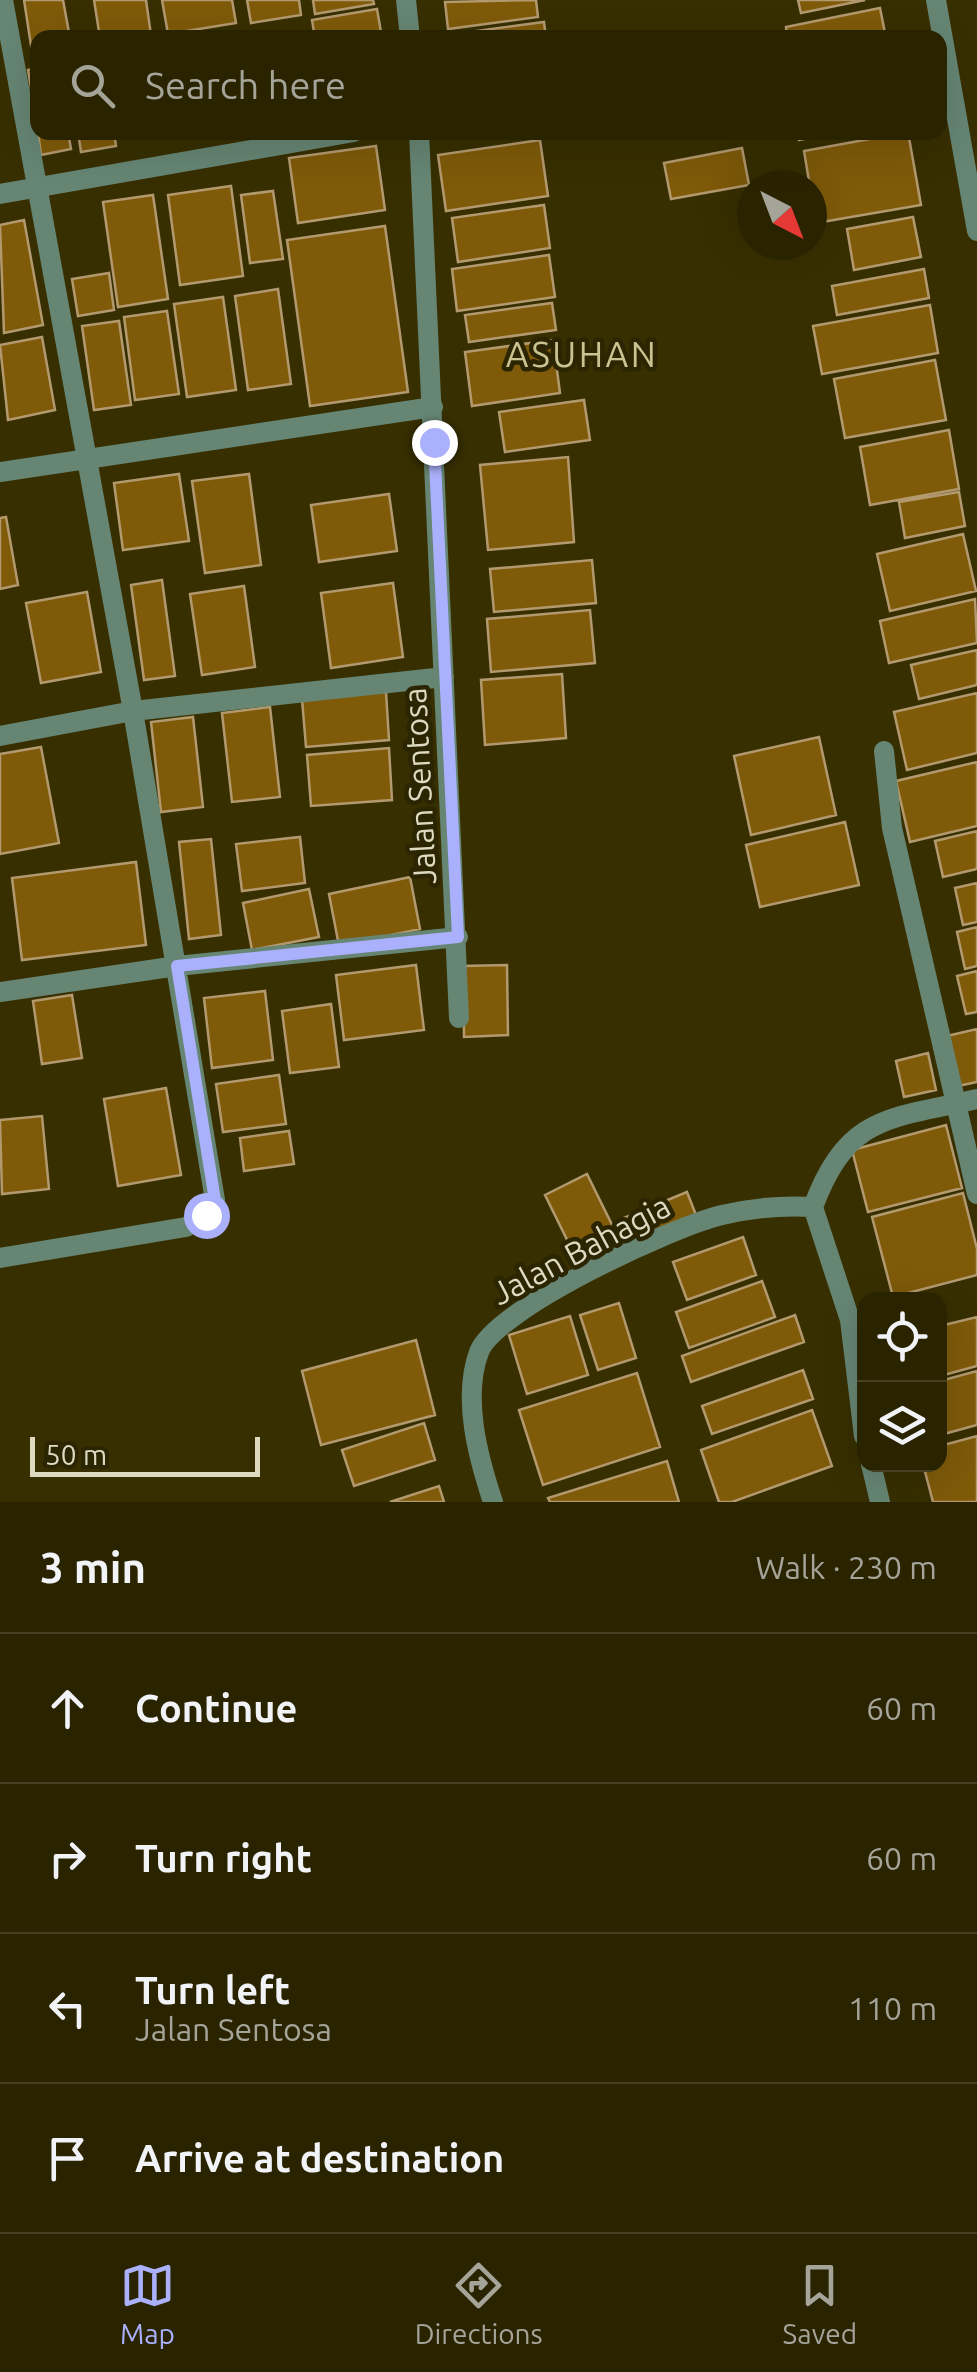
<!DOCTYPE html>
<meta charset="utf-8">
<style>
:root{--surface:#292300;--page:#352f0f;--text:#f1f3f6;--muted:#a5a499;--line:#454022;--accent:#aab0fb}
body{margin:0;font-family:Ubuntu,sans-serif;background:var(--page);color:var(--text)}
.controls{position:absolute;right:30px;bottom:30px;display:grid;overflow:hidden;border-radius:20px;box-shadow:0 10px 40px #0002}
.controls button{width:90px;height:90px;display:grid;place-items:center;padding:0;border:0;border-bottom:2px solid var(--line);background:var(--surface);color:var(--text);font:50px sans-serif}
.compass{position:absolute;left:737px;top:170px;width:90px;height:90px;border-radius:50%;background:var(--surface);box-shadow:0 10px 40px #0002;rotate:138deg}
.scale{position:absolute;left:30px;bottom:25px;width:230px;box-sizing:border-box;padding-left:10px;border:5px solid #dddac1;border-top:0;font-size:28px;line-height:35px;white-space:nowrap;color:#dddac1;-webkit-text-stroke:8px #2b2502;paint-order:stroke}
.stop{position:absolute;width:30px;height:30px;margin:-22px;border:8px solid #aab0fb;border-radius:50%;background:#fff}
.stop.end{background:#aab0fb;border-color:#fff;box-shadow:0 2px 10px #0008}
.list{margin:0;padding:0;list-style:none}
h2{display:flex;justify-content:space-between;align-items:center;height:130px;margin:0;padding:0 40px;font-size:42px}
h2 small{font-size:32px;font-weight:400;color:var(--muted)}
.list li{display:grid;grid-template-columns:65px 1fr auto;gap:30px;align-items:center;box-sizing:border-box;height:150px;padding:0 40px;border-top:2px solid var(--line)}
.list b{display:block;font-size:38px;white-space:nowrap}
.list p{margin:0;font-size:32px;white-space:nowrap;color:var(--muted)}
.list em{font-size:32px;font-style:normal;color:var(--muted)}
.icon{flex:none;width:55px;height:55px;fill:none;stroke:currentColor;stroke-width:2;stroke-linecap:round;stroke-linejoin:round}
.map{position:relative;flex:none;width:977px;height:1502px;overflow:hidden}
.search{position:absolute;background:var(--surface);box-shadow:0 10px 40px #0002;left:30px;right:30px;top:30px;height:110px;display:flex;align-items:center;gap:25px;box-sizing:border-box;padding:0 35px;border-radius:20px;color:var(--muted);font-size:38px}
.sheet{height:730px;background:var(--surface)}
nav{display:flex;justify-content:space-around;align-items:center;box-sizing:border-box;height:140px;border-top:2px solid var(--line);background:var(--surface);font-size:28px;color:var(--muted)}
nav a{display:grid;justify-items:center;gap:5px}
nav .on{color:var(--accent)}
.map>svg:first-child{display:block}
.building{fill:#7e5a09;stroke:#b3996e;stroke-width:2.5}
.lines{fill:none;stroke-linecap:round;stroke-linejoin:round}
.street{stroke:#668573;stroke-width:20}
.route{stroke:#aab0fb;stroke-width:12}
.labels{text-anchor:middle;stroke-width:9;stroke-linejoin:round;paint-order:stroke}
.street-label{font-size:32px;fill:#dddac1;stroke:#2b2502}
.neighbourhood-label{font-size:35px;letter-spacing:2.5px;fill:#c9c291;stroke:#2b2502}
</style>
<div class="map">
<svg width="977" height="1502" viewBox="0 0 977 1502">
<rect width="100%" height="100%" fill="#372f00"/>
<path class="building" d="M24,0H63L70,38H38V51L32,52Z
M94,0H146L151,35L100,38Z
M162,0H232L236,23L168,34Z
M247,0H299L301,15L251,23Z
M313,0H373L374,4L315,14Z
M536,0L538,17L448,29L445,2Z
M798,0H865L801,13Z
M880,8L886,38H787L786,27Z
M377,9L382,38H315L312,20Z
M544,22L546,38H448L447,35Z
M38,68V131L28,70Z
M38,132H68L71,149L41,155Z
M78,132H114L116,146L81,152Z
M798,132H841L799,140Z
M908,132L921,205L816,223L804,151Z
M540,140L548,196L446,211L438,155Z
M376,146L385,210L298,223L289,158Z
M742,148L749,185L671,199L664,163Z
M231,186L243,276L180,285L168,195Z
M273,191L283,259L250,263L241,195Z
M153,195L168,299L118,307L103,202Z
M544,205L550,248L458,262L452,218Z
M913,217L921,257L854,270L847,229Z
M24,220L43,325L4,333L0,225Z
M385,226L408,392L310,406L287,240Z
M549,255L555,297L457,311L452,269Z
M924,269L929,298L837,315L832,286Z
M109,273L114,310L78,316L72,279Z
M278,289L291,384L248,390L235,296Z
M223,297L236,390L187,397L174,304Z
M552,303L556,330L469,342L465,315Z
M930,305L938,353L822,374L813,326Z
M167,311L179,394L135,400L124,317Z
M119,321L131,405L94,410L82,326Z
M42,337L55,410L8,420L0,345Z
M553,340L560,393L472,406L465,352Z
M935,360L946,420L845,438L834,379Z
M584,400L590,440L505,452L499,412Z
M949,430L959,489L870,505L860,447Z
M568,457L574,542L488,550L480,465Z
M179,474L189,541L123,550L114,483Z
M249,474L261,565L205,573L192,481Z
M959,492L965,526L905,538L899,502Z
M389,494L397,551L319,562L311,505Z
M6,517L18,585L0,589V518Z
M963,534L976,591L890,611L877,554Z
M592,560L596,603L494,612L490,569Z
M162,580L175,676L144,680L131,585Z
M393,583L403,657L331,668L321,593Z
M244,586L255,667L202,675L190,594Z
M87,592L101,672L41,683L26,603Z
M975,599L977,643L889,663L880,621Z
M590,610L595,663L491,672L487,619Z
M977,650V685L919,699L911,665Z
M562,674L566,738L485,745L481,680Z
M386,692L389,740L306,747L302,699Z
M977,693V753L907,770L894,712Z
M270,707L280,797L232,802L222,713Z
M193,717L203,807L161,812L151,722Z
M819,737L836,815L751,835L734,756Z
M41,747L59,843L0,854V754Z
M389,748L392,800L311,806L307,755Z
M977,762V826L910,842L896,781Z
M845,822L859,885L760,907L746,845Z
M977,831V869L943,877L935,841Z
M300,837L305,883L242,891L236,844Z
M211,839L221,935L189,939L179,842Z
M136,862L146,945L22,960L12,878Z
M410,877L420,929L339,946L329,894Z
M977,883V922L963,925L955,888Z
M309,889L319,937L252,950L243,903Z
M977,927V966L965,969L957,932Z
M416,965L424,1030L344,1040L336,975Z
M507,965L508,1035L464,1037L463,966Z
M977,971V1012L966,1014L957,976Z
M265,991L273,1060L212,1068L204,998Z
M72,995L82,1058L42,1064L33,1001Z
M331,1004L339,1067L290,1073L282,1011Z
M977,1029V1082L958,1086L947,1036Z
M928,1053L936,1090L904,1097L896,1061Z
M279,1075L286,1124L223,1132L216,1084Z
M166,1088L181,1175L118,1186L104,1099Z
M42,1116L49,1189L2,1194L0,1120Z
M946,1125L962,1188L868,1212L852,1150Z
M289,1131L294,1164L244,1171L240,1138Z
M587,1174L620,1241L578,1262L545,1195Z
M687,1192L696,1215L633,1241L624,1218Z
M963,1193L977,1249V1275L893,1297L872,1217Z
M743,1237L756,1275L687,1300L673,1262Z
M762,1281L775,1317L689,1348L676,1312Z
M619,1303L636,1358L598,1370L580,1315Z
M795,1315L804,1342L691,1382L682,1356Z
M570,1316L588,1375L527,1394L509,1335Z
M977,1317V1366L940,1376V1326Z
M416,1340L435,1415L321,1445L302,1371Z
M803,1370L813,1399L712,1434L702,1406Z
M977,1371V1425L940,1435V1381Z
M637,1373L660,1447L543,1485L519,1410Z
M812,1410L832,1466L732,1502H719L701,1450Z
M424,1423L435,1460L354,1486L342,1450Z
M977,1436V1502H933L923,1464H940V1446Z
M667,1461L679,1502H550L548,1498Z
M439,1486L444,1502H390Z"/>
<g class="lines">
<path class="street" d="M406,0L410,38
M936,0L977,231
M419,132L459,1018
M0,194L354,132
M0,472L433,407
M0,736L133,711L444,677
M884,751L892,828L977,1194
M0,992L177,966L458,937
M0,1258L186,1227L206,1215L215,1200L133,711L3,0
M864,1436L850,1320L813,1207C848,1113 891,1119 977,1099
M871,1464L880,1502
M493,1502C478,1457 462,1398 479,1352C495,1309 674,1226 722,1215C752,1208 782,1205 813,1207"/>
</g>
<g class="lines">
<path class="route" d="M206,1215L215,1200L177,966L458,937L434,442"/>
</g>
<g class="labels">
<g class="street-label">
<text transform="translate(420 786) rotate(-93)" y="11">Jalan Sentosa</text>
<text transform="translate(581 1250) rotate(-28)" y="11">Jalan Bahagia</text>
</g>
<g class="neighbourhood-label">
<text x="582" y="367">ASUHAN</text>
</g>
</g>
</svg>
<div class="controls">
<button><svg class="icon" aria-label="locate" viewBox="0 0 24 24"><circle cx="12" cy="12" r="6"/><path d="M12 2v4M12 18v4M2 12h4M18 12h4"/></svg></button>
<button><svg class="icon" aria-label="layers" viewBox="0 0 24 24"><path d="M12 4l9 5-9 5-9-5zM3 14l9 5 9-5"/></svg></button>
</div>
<svg class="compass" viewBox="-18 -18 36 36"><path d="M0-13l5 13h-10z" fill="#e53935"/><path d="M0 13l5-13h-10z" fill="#a5a499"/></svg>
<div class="scale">50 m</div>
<div class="stop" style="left:206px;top:1215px"></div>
<div class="stop end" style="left:434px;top:442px"></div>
<div class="search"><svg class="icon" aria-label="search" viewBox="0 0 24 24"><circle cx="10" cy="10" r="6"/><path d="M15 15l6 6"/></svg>Search here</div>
</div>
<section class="sheet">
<h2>3 min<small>Walk · 230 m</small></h2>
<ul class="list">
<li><svg class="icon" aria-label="ahead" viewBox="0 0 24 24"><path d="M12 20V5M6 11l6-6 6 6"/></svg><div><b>Continue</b></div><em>60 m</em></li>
<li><svg class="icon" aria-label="right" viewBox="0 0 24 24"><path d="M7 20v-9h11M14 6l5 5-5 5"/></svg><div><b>Turn right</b></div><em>60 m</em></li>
<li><svg class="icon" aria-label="left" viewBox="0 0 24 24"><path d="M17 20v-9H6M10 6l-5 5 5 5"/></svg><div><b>Turn left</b><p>Jalan Sentosa</p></div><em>110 m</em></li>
<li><svg class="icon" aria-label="arrive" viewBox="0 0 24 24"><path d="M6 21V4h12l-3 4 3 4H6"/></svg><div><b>Arrive at destination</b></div></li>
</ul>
</section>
<nav>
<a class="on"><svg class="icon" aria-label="map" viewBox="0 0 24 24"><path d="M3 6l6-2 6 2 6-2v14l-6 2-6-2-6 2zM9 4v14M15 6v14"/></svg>Map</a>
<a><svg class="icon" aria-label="directions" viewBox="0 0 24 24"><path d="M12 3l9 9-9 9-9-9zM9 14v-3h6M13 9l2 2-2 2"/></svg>Directions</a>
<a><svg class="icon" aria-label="saved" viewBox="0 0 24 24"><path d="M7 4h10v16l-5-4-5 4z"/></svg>Saved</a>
</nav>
